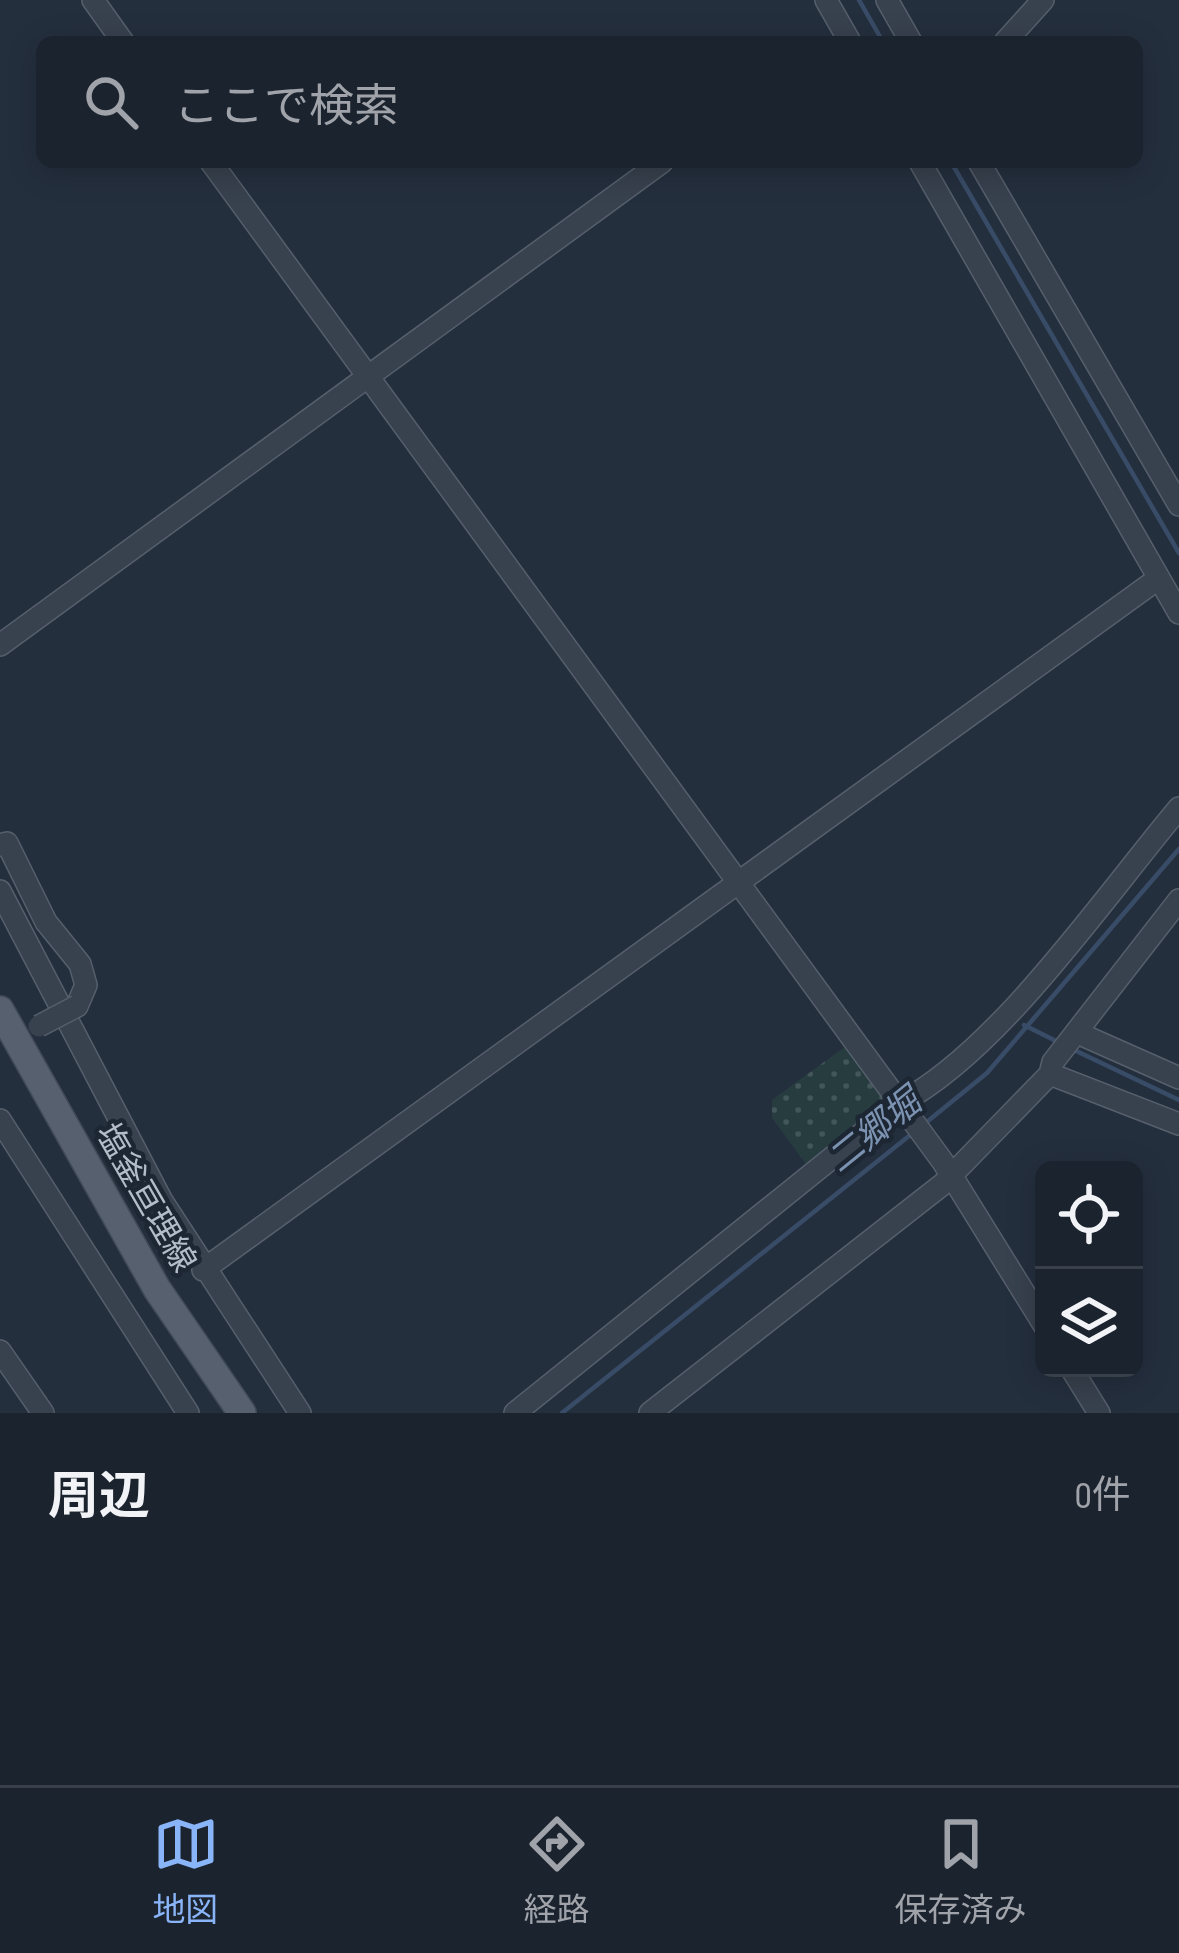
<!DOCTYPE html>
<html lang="ja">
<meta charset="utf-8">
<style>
:root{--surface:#1b232e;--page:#242b36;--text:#f1f3f6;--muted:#a0a4aa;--line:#39404a;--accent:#8ab4f8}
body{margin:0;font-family:"Sofia Sans Condensed","Noto Sans JP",sans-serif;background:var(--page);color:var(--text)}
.controls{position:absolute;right:36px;bottom:36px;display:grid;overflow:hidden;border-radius:18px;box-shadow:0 6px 30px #0003}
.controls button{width:108px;height:108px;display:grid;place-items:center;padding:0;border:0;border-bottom:3px solid var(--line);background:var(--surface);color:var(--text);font:60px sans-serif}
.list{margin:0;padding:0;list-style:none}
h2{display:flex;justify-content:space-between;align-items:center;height:156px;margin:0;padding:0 48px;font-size:51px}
h2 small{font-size:39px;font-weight:400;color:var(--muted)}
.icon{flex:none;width:66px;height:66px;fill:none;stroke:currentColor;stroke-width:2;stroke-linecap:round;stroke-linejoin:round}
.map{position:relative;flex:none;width:1179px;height:1413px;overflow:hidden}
.search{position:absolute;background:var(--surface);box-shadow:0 6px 30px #0003;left:36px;right:36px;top:36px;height:132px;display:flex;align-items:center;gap:30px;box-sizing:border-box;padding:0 42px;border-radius:18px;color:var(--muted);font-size:45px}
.sheet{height:372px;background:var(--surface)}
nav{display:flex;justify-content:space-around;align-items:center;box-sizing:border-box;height:168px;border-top:3px solid var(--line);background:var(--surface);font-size:33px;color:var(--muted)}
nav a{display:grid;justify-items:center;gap:6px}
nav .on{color:var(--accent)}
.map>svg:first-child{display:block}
.green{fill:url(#green-dots)}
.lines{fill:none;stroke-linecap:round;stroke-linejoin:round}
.stream{stroke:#394c67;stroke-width:4.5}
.minor-casing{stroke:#565f6c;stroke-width:24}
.major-casing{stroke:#414a57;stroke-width:30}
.minor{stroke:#38414e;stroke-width:21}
.major{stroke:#56606e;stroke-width:27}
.minor-bridge-casing{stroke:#565f6c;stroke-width:24;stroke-linecap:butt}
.minor-bridge{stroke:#38414e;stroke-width:21}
.labels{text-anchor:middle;stroke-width:9;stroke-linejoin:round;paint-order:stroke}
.street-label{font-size:33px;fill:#b4bcc9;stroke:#1d2633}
.water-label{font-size:36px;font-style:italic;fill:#7c92b1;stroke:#1d2633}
</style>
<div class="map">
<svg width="1179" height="1413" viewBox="0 0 1179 1413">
<defs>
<pattern id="green-dots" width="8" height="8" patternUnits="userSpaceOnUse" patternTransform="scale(3)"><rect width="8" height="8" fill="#263c3f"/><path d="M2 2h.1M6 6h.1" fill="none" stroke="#435659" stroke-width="1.8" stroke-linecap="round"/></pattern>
</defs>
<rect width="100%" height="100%" fill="#242f3e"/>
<path class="green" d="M846,1046L887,1102L812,1172L772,1118V1100Z"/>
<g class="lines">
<path class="stream" d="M859,0L883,42
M951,162L1179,553
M1024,1025L1062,1044
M1072,1049L1179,1100
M923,1125L987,1073L1179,849
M562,1413L914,1132"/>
<g class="minor-casing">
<path id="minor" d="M93,0L123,42
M826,0L850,42
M887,0L911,42
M1005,42L1043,0
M211,162L943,1162L1044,1325
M920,162L1179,613
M979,162L1179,505
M0,645L662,162
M0,845L7,843L46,922L80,964L86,985L77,1006
M0,891L162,1201L300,1413
M1080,1034L1179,1078
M1050,1074L1179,1124
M0,1120L188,1413
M203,1270L1159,578
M0,1351L43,1413
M1071,1368L1099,1413
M515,1413L900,1103C1000,1050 1104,897 1179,808
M650,1413L943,1184L1050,1074L1053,1062L1179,900"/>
</g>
<g class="major-casing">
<path id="major" d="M0,1010L157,1289L242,1413"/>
</g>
<use href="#minor" class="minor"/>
<use href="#major" class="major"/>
<g class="minor-bridge-casing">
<path id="minor-bridge" d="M39,1026L77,1006"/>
</g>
<use href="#minor-bridge" class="minor-bridge"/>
</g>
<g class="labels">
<g class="street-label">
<text transform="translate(147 1197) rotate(60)" y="12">塩釜亘理線</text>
</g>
<g class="water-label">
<text transform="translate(873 1130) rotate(-39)" y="13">二郷堀</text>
</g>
</g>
</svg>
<div class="controls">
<button><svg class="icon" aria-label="locate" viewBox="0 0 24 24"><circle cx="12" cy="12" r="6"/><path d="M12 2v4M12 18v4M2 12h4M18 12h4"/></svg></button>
<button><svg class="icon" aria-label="layers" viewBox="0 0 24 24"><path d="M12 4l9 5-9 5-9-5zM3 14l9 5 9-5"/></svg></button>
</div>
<div class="search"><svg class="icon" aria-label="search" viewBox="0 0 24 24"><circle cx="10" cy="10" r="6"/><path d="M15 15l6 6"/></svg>ここで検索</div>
</div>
<section class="sheet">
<h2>周辺<small>0件</small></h2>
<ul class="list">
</ul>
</section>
<nav>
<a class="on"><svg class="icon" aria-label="map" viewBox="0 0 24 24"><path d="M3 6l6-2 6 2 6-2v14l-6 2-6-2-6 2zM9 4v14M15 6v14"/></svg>地図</a>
<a><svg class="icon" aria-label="directions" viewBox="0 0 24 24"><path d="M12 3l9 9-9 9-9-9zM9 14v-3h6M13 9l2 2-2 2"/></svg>経路</a>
<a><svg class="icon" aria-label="saved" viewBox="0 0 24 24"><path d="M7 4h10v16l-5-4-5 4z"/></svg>保存済み</a>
</nav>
